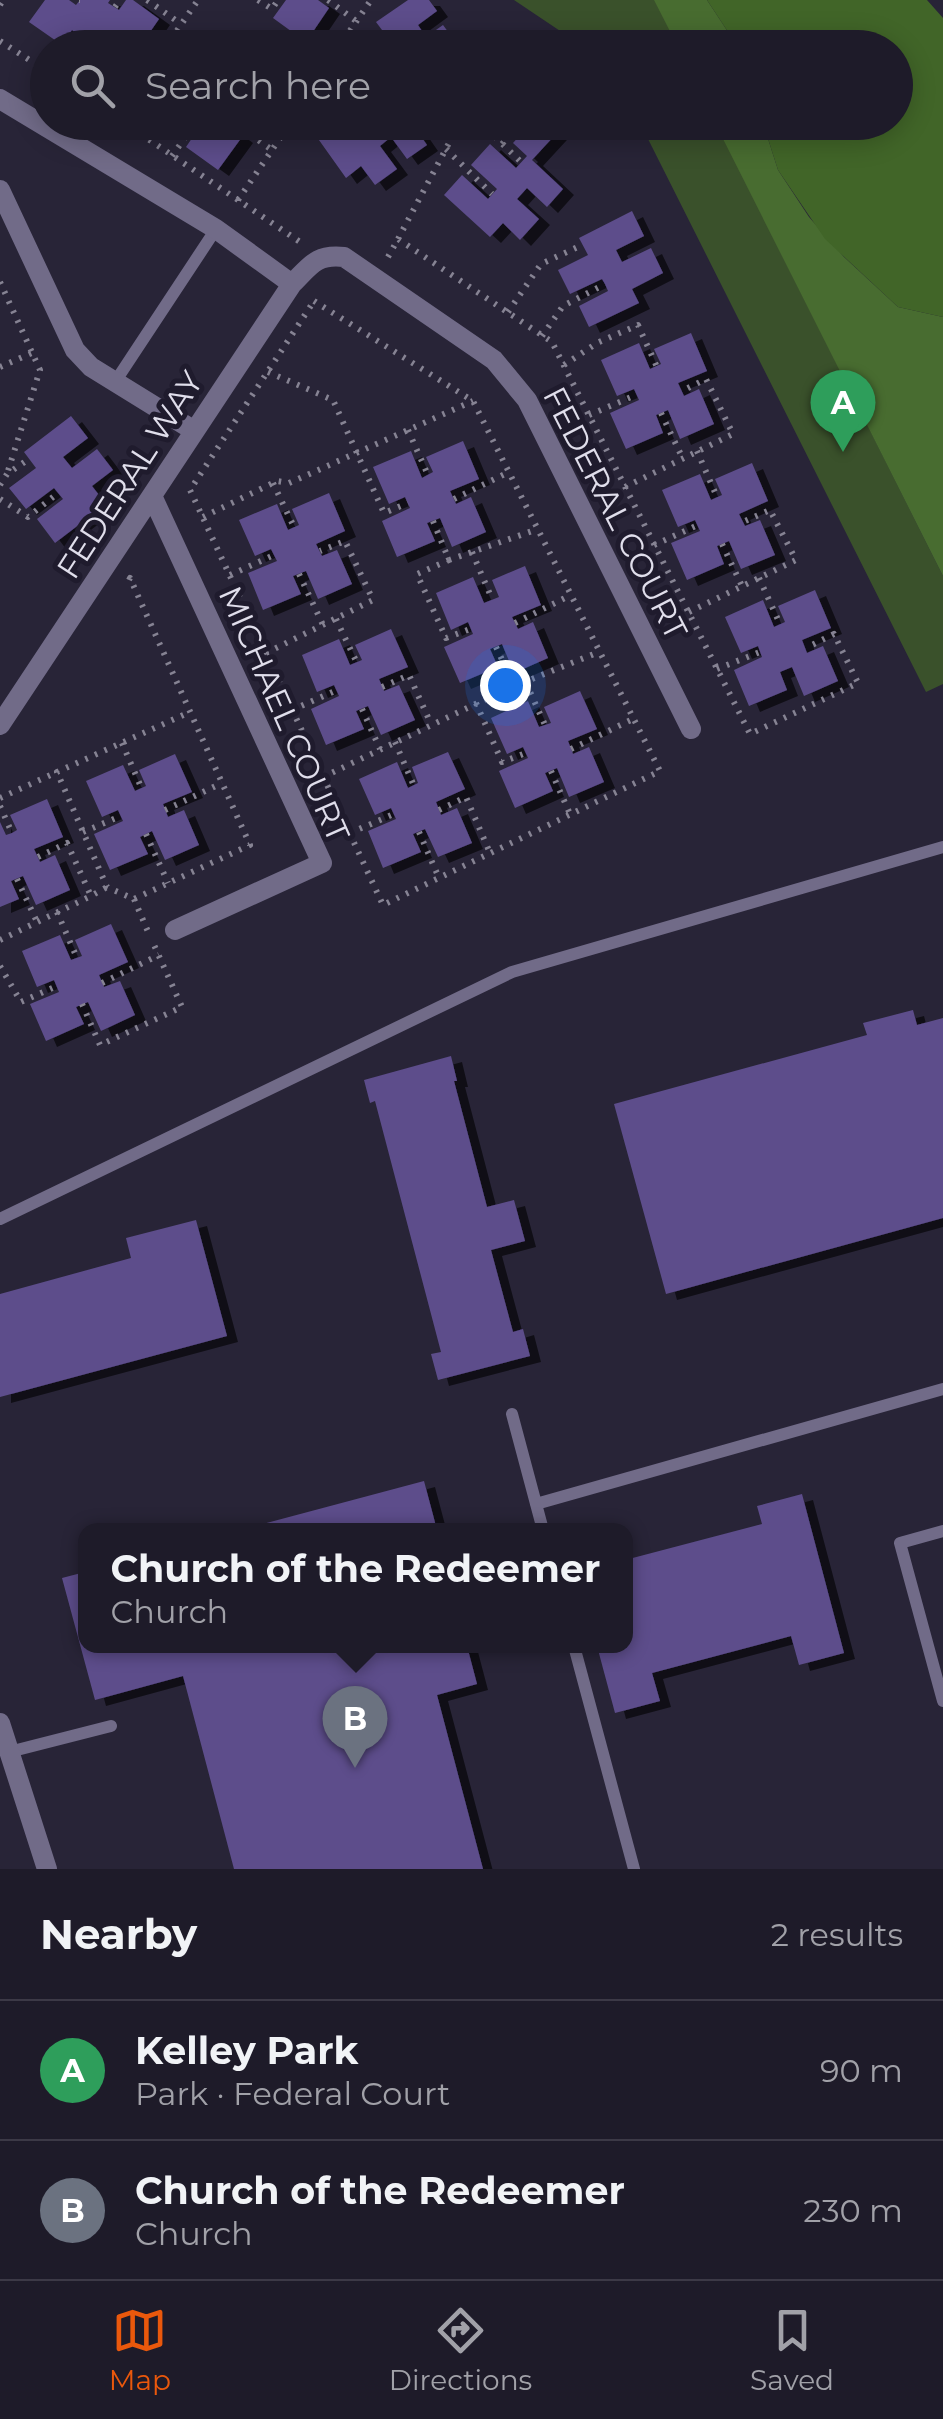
<!DOCTYPE html>
<meta charset="utf-8">
<style>
:root{--surface:#1e1b29;--page:#2b2835;--text:#f1f3f6;--muted:#a1a1a8;--line:#3c3946;--accent:#ea580c}
body{margin:0;font-family:Montserrat,sans-serif;background:var(--page);color:var(--text)}
.you{position:absolute;left:505px;top:685px;width:35px;height:35px;margin:-25px;border:8px solid #fff;border-radius:50%;background:#1a73e8;box-shadow:0 0 0 15px #1a73e833}
.badge{display:grid;place-items:center;width:65px;height:65px;border-radius:50%;background:var(--accent);color:#fff;font-size:32px;font-weight:700}
.pin{position:absolute;translate:-50% -82px;filter:drop-shadow(0 2px 5px #0008)}
.pin::after{content:'';position:absolute;top:52px;width:35px;height:30px;background:inherit;clip-path:polygon(0 0,100% 0,50% 100%)}
.popup{position:absolute;left:78px;top:1523px;width:555px;height:130px;box-sizing:border-box;display:grid;place-content:center;border-radius:20px;background:var(--surface);filter:drop-shadow(0 2px 8px #0005);font-size:32px;white-space:nowrap;color:var(--muted)}
.popup b{font-size:38px;color:var(--text)}
.popup::after{content:'';position:absolute;left:50%;top:100%;margin-left:-20px;border:20px solid transparent;border-top-color:var(--surface)}
.list{margin:0;padding:0;list-style:none}
h2{display:flex;justify-content:space-between;align-items:center;height:130px;margin:0;padding:0 40px;font-size:42px}
h2 small{font-size:32px;font-weight:400;color:var(--muted)}
.list li{display:grid;grid-template-columns:65px 1fr auto;gap:30px;align-items:center;box-sizing:border-box;height:140px;padding:0 40px;border-top:2px solid var(--line)}
.list b{display:block;font-size:38px;white-space:nowrap}
.list p{margin:0;font-size:32px;white-space:nowrap;color:var(--muted)}
.list em{font-size:32px;font-style:normal;color:var(--muted)}
.icon{flex:none;width:55px;height:55px;fill:none;stroke:currentColor;stroke-width:2;stroke-linecap:round;stroke-linejoin:round}
.map{position:relative;flex:none;width:943px;height:1869px;overflow:hidden}
.search{position:absolute;background:var(--surface);box-shadow:0 5px 25px #0003;left:30px;right:30px;top:30px;height:110px;display:flex;align-items:center;gap:25px;box-sizing:border-box;padding:0 35px;border-radius:55px;color:var(--muted);font-size:38px}
.sheet{height:410px;background:var(--surface)}
nav{display:flex;justify-content:space-around;align-items:center;box-sizing:border-box;height:140px;border-top:2px solid var(--line);background:var(--surface);font-size:28px;color:var(--muted)}
nav a{display:grid;justify-items:center;gap:5px}
nav .on{color:var(--accent)}
.map>svg:first-child{display:block}
.green{fill:#3a512b}
.forest{fill:#486c30}
.water{fill:#416528}
.building{fill:#5d4d8b;filter:url(#shadow)}
.lines{fill:none;stroke-linecap:round;stroke-linejoin:round}
.path{stroke:#868393;stroke-width:6;stroke-dasharray:2.5 8;stroke-linecap:butt}
.service{stroke:#716b88;stroke-width:12}
.minor{stroke:#716b88;stroke-width:20}
.tertiary{stroke:#716b88;stroke-width:20}
.labels{text-anchor:middle;stroke-width:10;stroke-linejoin:round;paint-order:stroke}
.street-label{font-size:32px;fill:#e0deeb;stroke:#1f1b2d}
</style>
<div class="map">
<svg width="943" height="1869" viewBox="0 0 943 1869">
<defs>
<filter id="shadow"><feDropShadow dx="11" dy="6" stdDeviation="0" flood-color="#0009"/></filter>
</defs>
<rect width="100%" height="100%" fill="#282437"/>
<path class="green" d="M514,0H655L679,47H584Z
M640,123H716L943,576V684L926,692Z"/>
<path class="forest" d="M654,0H707L738,47H678Z
M715,123H763L778,170L809,217L844,257L898,307L943,317V576Z"/>
<path class="water" d="M707,0H927L943,18V317L898,307L825,239L778,170L763,123L896,122V48L738,47Z"/>
<path class="building" d="M45,0H69L76,5L80,0H110L108,3L119,10L126,0H133L159,19L139,48L112,31L104,42L113,48H75L82,38L72,30L62,45L29,22Z
M286,0H318L329,8L306,42L273,18Z
M408,0H429L437,11L418,25L426,37L443,25L460,48H375L388,38L376,22Z
M203,122H228L226,125L242,137L218,170L186,147Z
M314,122H339L351,139L363,131L356,122H411L427,145L407,159L391,137L380,146L397,169L375,185L361,166L346,178L309,126Z
M532,122H567L532,160L563,189L547,207L527,188L517,199L539,219L520,240L503,223L490,237L444,195L462,175L488,199L497,189L471,165L490,144L516,168L527,156L513,143Z
M632,211L644,236L616,250L622,262L651,248L663,273L632,289L639,303L589,327L579,306L608,291L605,284L602,279L570,294L558,270L588,255L579,238Z
M691,333L707,371L678,383L684,396L699,389L714,424L680,439L668,410L656,415L663,433L626,449L610,413L639,400L634,389L617,396L601,360L639,343L650,369L661,364L654,349Z
M71,416L88,438L63,457L72,468L97,449L113,470L92,486L106,504L55,543L37,519L63,499L54,488L26,509L9,488L36,468L24,452Z
M463,441L479,479L450,491L456,504L471,497L486,532L452,547L440,518L427,523L435,541L397,557L382,521L410,508L405,497L389,504L373,467L411,451L422,478L433,472L426,457Z
M752,463L768,501L739,514L745,526L760,520L775,555L741,569L729,541L717,546L724,564L687,580L671,543L700,531L695,520L678,527L662,490L700,474L711,500L722,495L715,479Z
M329,493L345,531L316,544L322,556L337,550L352,584L318,599L306,571L293,576L301,594L263,610L248,573L277,561L271,549L255,556L239,520L277,504L288,530L299,525L292,509Z
M525,566L541,605L512,617L518,629L533,622L548,658L514,673L502,644L490,649L498,667L460,683L444,647L473,634L468,622L451,630L436,593L473,577L484,603L499,597L492,580Z
M815,590L831,628L802,640L807,653L823,646L838,681L804,696L792,667L780,672L787,690L749,706L734,670L762,657L758,646L741,653L725,617L763,600L774,627L785,622L778,606Z
M391,629L408,667L379,679L384,691L399,685L415,720L381,735L368,706L356,711L364,729L326,745L311,709L339,696L334,685L317,692L302,655L339,639L350,665L362,660L355,645Z
M580,691L597,729L568,741L573,754L589,747L604,782L569,797L557,768L545,773L553,791L515,808L499,771L528,758L523,747L507,754L491,718L528,701L539,727L551,723L544,707Z
M448,752L465,789L436,802L441,815L457,808L472,843L438,857L425,829L413,834L421,852L383,868L368,831L396,819L391,808L375,815L359,779L397,762L408,788L418,783L412,767Z
M175,754L192,792L163,804L168,817L184,810L199,845L165,860L152,831L140,837L148,854L110,870L94,834L123,821L118,810L102,817L86,781L123,765L135,791L146,786L139,770Z
M47,799L63,837L34,849L40,862L55,855L70,890L36,905L23,876L11,881L19,899L0,907V822L6,835L12,833L17,830L10,815Z
M111,924L128,962L99,975L104,987L120,981L135,1015L101,1031L88,1002L76,1007L84,1024L46,1041L30,1004L59,992L54,980L37,987L22,951L60,935L71,960L82,956L75,940Z
M913,1010L917,1025L943,1018V1218L666,1294L614,1104L867,1035L863,1023Z
M451,1056L457,1081H454L487,1207L514,1200L525,1241L491,1250L513,1332L523,1329L530,1356L438,1380L431,1354L441,1352L375,1101L370,1103L364,1080Z
M196,1220L227,1336L0,1397V1294L131,1258L126,1238Z
M424,1481L437,1530H244V1529Z
M802,1494L844,1653L799,1665L791,1636L652,1673L660,1701L615,1713L597,1646H625V1560L762,1524L757,1506Z
M85,1572V1646H467L477,1684L437,1695L483,1869H234L183,1676L95,1700L62,1578Z"/>
<g class="lines">
<path class="path" d="M79,0H80
M147,0L181,24
M258,0L272,9L278,0
M328,0L356,21
M0,5L3,0
M115,7L120,0
M108,37L123,48
M0,41L48,72
M68,48L77,34
M165,48L198,0
M338,48L371,0
M361,48L382,30
M123,122L300,242
M233,122L272,150
M347,122L356,136
M480,122L521,162
M502,144L521,122
M446,149L492,194
M172,156L196,122
M238,200L291,122
M398,239L449,143L466,122
M388,257L398,239L552,342L750,734L858,683L834,634L806,648
M0,282L40,370L7,474
M314,301L473,401L660,771L383,905L190,490Z
M508,312L541,264L582,245
M542,336L563,306L605,284
M564,365L597,343L638,325L657,367
M0,367L32,353
M268,372L333,400L384,513L408,503
M661,413L683,459
M589,415L636,395
M408,430L428,475
M697,451L717,497
M273,483L294,527
M0,485L7,474L29,459
M625,487L733,434L706,379L682,391
M0,499L28,517L58,493
M454,499L509,472
M203,517L277,481L289,483L473,401
M433,521L449,560L538,529
M722,544L742,586
M654,545L698,525
M472,552L492,599
M449,560L417,574L446,638L470,629
M299,574L323,625
M230,575L274,555
M759,578L780,624
M129,580L130,578L250,845L134,899L107,887L57,772L190,712
M689,612L796,560L770,510L743,522
M336,619L357,663
M515,623L571,595
M496,647L515,687
M266,653L373,600L345,541L320,551
M717,669L760,652
M526,683L545,725
M382,687L409,675L431,724
M476,703L502,762L526,753
M362,709L380,749
M292,710L337,690
M395,742L414,786
M122,743L141,787
M571,749L633,719
M551,771L570,814
M323,777L507,689L599,652
M0,798L57,772
M0,806L12,833
M165,810L222,783
M439,810L466,797L490,853
M83,832L121,816
M419,832L439,878
M350,833L394,814
M146,834L168,883
M38,857L67,843L91,896L107,887
M17,879L37,922
M134,899L149,934
M57,912L77,958
M0,940L91,896
M0,966L21,1002L57,986
M102,983L159,955
M82,1004L100,1045L182,1007L154,945"/>
<path class="service" d="M115,382L216,229
M0,1219L512,972L943,847
M512,1414L543,1530
M536,1504L943,1389
M943,1531L900,1543L943,1701
M574,1646L634,1869
M9,1752L111,1726"/>
<path class="minor" d="M0,99L216,229L292,284
M0,190L75,350L91,367L193,430
M153,498L322,863L175,930
M0,725L292,284C311,265 316,254 344,257L494,360L527,400L691,729"/>
<path class="tertiary" d="M0,1723L47,1869"/>
</g>
<g class="labels">
<g class="street-label">
<text transform="translate(130 475) rotate(-57)" y="11">FEDERAL WAY</text>
<text transform="translate(615 513) rotate(63)" y="11">FEDERAL COURT</text>
<text transform="translate(284 714) rotate(66)" y="11">MICHAEL COURT</text>
</g>
</g>
</svg>
<div class="you"></div>
<div class="pin badge" style="left:843px;top:452px;background:#2e9e5b">A</div>
<div class="pin badge" style="left:355px;top:1768px;background:#6b7280">B</div>
<div class="popup"><b>Church of the Redeemer</b>Church</div>
<div class="search"><svg class="icon" aria-label="search" viewBox="0 0 24 24"><circle cx="10" cy="10" r="6"/><path d="M15 15l6 6"/></svg>Search here</div>
</div>
<section class="sheet">
<h2>Nearby<small>2 results</small></h2>
<ul class="list">
<li><span class="badge" style="background:#2e9e5b">A</span><div><b>Kelley Park</b><p>Park · Federal Court</p></div><em>90 m</em></li>
<li><span class="badge" style="background:#6b7280">B</span><div><b>Church of the Redeemer</b><p>Church</p></div><em>230 m</em></li>
</ul>
</section>
<nav>
<a class="on"><svg class="icon" aria-label="map" viewBox="0 0 24 24"><path d="M3 6l6-2 6 2 6-2v14l-6 2-6-2-6 2zM9 4v14M15 6v14"/></svg>Map</a>
<a><svg class="icon" aria-label="directions" viewBox="0 0 24 24"><path d="M12 3l9 9-9 9-9-9zM9 14v-3h6M13 9l2 2-2 2"/></svg>Directions</a>
<a><svg class="icon" aria-label="saved" viewBox="0 0 24 24"><path d="M7 4h10v16l-5-4-5 4z"/></svg>Saved</a>
</nav>
